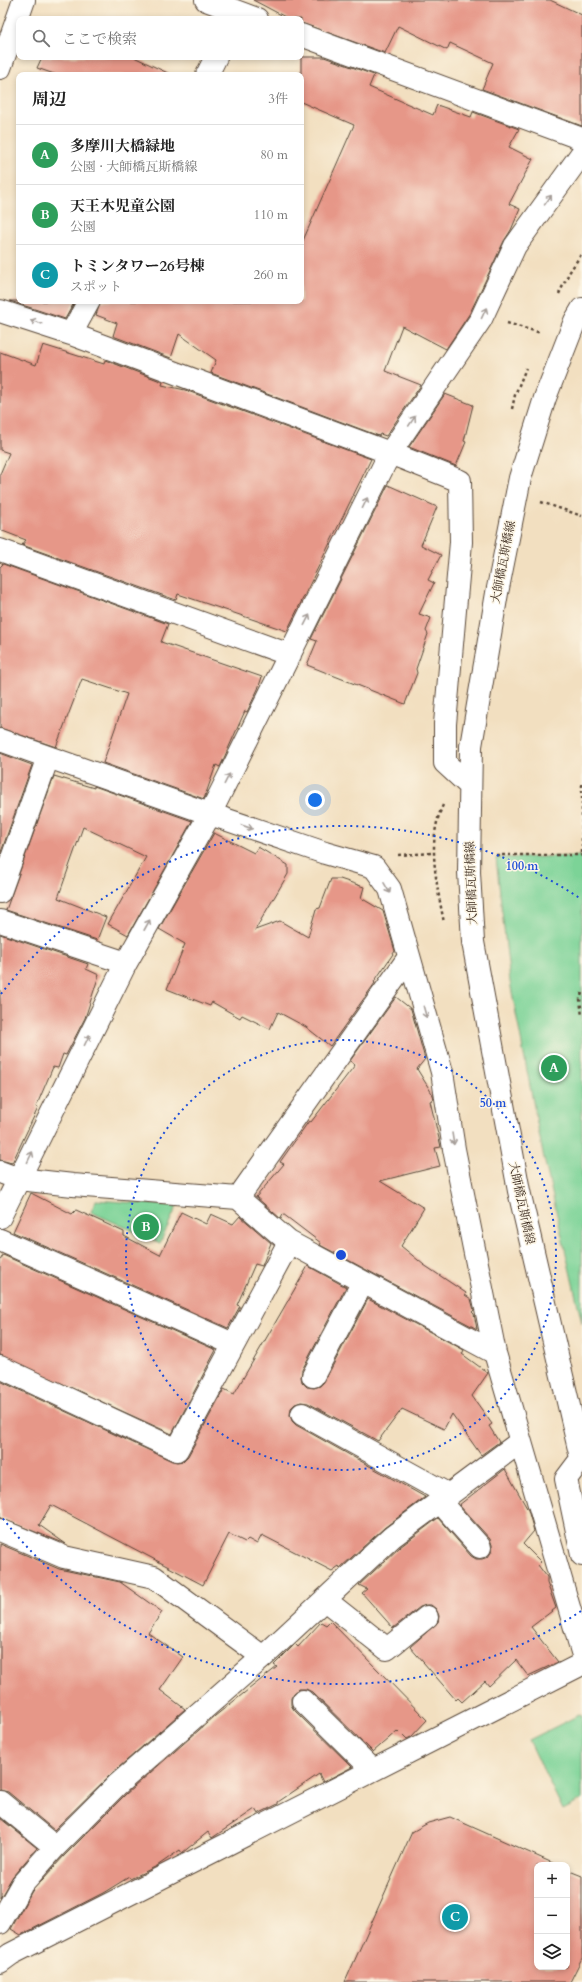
<!DOCTYPE html>
<html lang="ja">
<meta charset="utf-8">
<style>
:root{--surface:#fff;--page:#f2f2f2;--text:#222;--muted:#767676;--line:#e0e0e0;--accent:#db2777}
body{margin:0;font-family:Cardo,"Noto Serif JP",serif;background:var(--page);color:var(--text)}
.controls{position:absolute;right:12px;bottom:12px;display:grid;overflow:hidden;border-radius:8px;box-shadow:0 2px 6px #0003}
.controls button{width:36px;height:36px;display:grid;place-items:center;padding:0;border:0;border-bottom:1px solid var(--line);background:var(--surface);color:var(--text);font:20px sans-serif}
.you{position:absolute;left:315px;top:800px;width:14px;height:14px;margin:-10px;border:3px solid #fff;border-radius:50%;background:#1a73e8;box-shadow:0 0 0 6px #1a73e833}
.badge{display:grid;place-items:center;width:26px;height:26px;border-radius:50%;background:var(--accent);color:#fff;font-size:13px;font-weight:700}
.pin{position:absolute;translate:-50% -50%;border:2px solid #fff;box-shadow:0 1px 4px #0006}
.list{margin:0;padding:0;list-style:none}
h2{display:flex;justify-content:space-between;align-items:center;height:52px;margin:0;padding:0 16px;font-size:17px}
h2 small{font-size:13px;font-weight:400;color:var(--muted)}
.list li{display:grid;grid-template-columns:26px 1fr auto;gap:12px;align-items:center;box-sizing:border-box;height:60px;padding:0 16px;border-top:1px solid var(--line)}
.list b{display:block;font-size:15px;white-space:nowrap}
.list p{margin:0;font-size:13px;white-space:nowrap;color:var(--muted)}
.list em{font-size:13px;font-style:normal;color:var(--muted)}
.icon{flex:none;width:22px;height:22px;fill:none;stroke:currentColor;stroke-width:2;stroke-linecap:round;stroke-linejoin:round}
.map{position:relative;flex:none;width:582px;height:1982px;overflow:hidden}
.search{position:absolute;background:var(--surface);box-shadow:0 2px 6px #0003;left:16px;top:16px;width:288px;height:44px;display:flex;align-items:center;gap:10px;box-sizing:border-box;padding:0 14px;border-radius:8px;color:var(--muted);font-size:15px}
.panel{position:absolute;background:var(--surface);box-shadow:0 2px 6px #0003;left:16px;top:72px;width:288px;height:232px;border-radius:8px}
.map>svg:first-child{display:block}
.green{fill:#7bd397;stroke:#5b7e5a}
.building{fill:#e69788}
.lines{fill:none;stroke-linecap:round;stroke-linejoin:round}
.minor-casing{stroke:#564536;stroke-width:24}
.path{stroke:#564536;stroke-width:2.5;stroke-dasharray:3 3;stroke-linecap:butt}
.minor{stroke:#fff;stroke-width:22}
.oneway{stroke:#a79f9a}
.ring{fill:none;stroke:#1d4ed8;stroke-width:2;stroke-dasharray:2 4}
.labels{text-anchor:middle;stroke-width:3;stroke-linejoin:round;paint-order:stroke}
.street-label{font-size:12px;fill:#3b2a1e;stroke:#fcf5e5}
.centre{fill:#1d4ed8;stroke:#fcf5e5;stroke-width:2}
.ring-label{font-size:12px;text-anchor:middle;font-weight:bold;fill:#1d4ed8;stroke:#fcf5e5;stroke-width:3;stroke-linejoin:round;paint-order:stroke}
</style>
<div class="map">
<svg width="582" height="1982" viewBox="0 0 582 1982">
<rect width="100%" height="100%" fill="#fcf5e5"/>
<filter id="ink" filterUnits="userSpaceOnUse"><feTurbulence type="fractalNoise" baseFrequency=".025" numOctaves="2"/><feDisplacementMap in="SourceGraphic" scale="8" xChannelSelector="R" yChannelSelector="G"/><feConvolveMatrix kernelMatrix="1 2 1 2 8 2 1 2 1" color-interpolation-filters="sRGB"/></filter>
<filter id="wash" filterUnits="userSpaceOnUse"><feTurbulence type="fractalNoise" baseFrequency=".012" numOctaves="4" result="noise"/><feDisplacementMap in="SourceGraphic" scale="16" xChannelSelector="R" yChannelSelector="G"/><feGaussianBlur stdDeviation="0.9" result="paint"/><feColorMatrix in="noise" values="0 0 0 0 0 0 0 0 0 0 0 0 0 0 0 0 0 1.4 0 .05"/><feComposite in="paint" operator="in"/></filter>
<g filter="url(#wash)">
<rect width="100%" height="100%" fill="#f2dfc0"/>
<path class="green" d="M582,856V1323L543,1154L510,982L496,858Z
M96,1200L177,1206L160,1243L91,1212Z
M579,1715L582,1716V1800L563,1810L529,1740Z"/>
<g id="blocks">
<path class="building" d="M253,0H550L582,15V126L482,89L493,63L450,43L447,50L398,26L385,53L301,23V19H289Z
M42,57H134L172,75H57L37,68Z
M301,57H324L374,75L369,87L433,115L437,105L471,117L473,112L519,129L509,147L533,159L509,204L520,209L511,230L504,241L470,313L446,349L402,326L385,371L421,385L386,436L380,434L379,436L211,373L216,360L179,334L171,358L113,336L117,323L96,315L101,301H301V245L354,125L301,102Z
M10,301H75L65,319Z
M43,345L104,364L105,360L163,382L162,385L185,390L371,459L287,631L178,594L176,600L22,545L26,540L0,530V474L9,453L0,450V352L36,365Z
M445,394L473,405L464,441L466,442L456,466L409,447Z
M388,485L437,507L421,545L441,555L428,580L434,583L419,614L431,618L426,631L428,634L416,669L417,673L405,704L307,665L317,641L311,639Z
M3,564L168,624L161,642L262,677L258,689L247,712L245,711L220,767L216,765L204,799L103,763L127,694L82,679L56,747L0,728V567Z
M0,753L32,765L0,855Z
M54,776L94,788V786L192,821L128,935L108,924L146,857L83,827L58,898L106,917L97,940L6,910Z
M214,833L254,853L258,847L288,865V874L255,930L280,921L308,937L316,909L320,908L331,879H340L364,887L361,898L383,911L395,951L374,982L375,983L330,1046L306,1027L278,1012L270,1029L242,1015L240,1018L212,1002L210,1006L167,989L185,944L159,929Z
M0,934L88,964L86,969L99,975L85,1018L66,1055L63,1054L58,1068L53,1067L36,1107L38,1108L12,1163L0,1160Z
M396,997L411,1009L425,1059L417,1069L433,1095L434,1099L430,1101L441,1147L435,1148L440,1166L380,1181L424,1208L401,1246L424,1265L466,1293L465,1295L471,1299L474,1310L472,1312L474,1314L477,1329L320,1245L321,1243L283,1214L281,1219L256,1197L284,1164L280,1162L309,1121L311,1122L355,1065L350,1061Z
M31,1193L72,1214L76,1210L98,1220L124,1232V1236L160,1255L181,1212L206,1224L211,1214L233,1224L240,1216L271,1243L262,1266L255,1264L237,1305L240,1306L228,1328L13,1232Z
M3,1255L216,1350L172,1434L0,1355V1261Z
M308,1266L346,1287L302,1370L301,1377L302,1382L307,1387L314,1388L320,1386L324,1382L368,1299L464,1350L462,1354L488,1373L472,1396L492,1424L489,1426L499,1442L481,1455L452,1414L444,1429L402,1409L378,1441L308,1403L301,1402L295,1404L291,1408L290,1415L292,1421L296,1425L425,1497L384,1528L340,1568L339,1566L332,1571L262,1535L257,1544L248,1539L245,1542L229,1534L203,1585L51,1505L39,1525L66,1544L0,1518V1381L172,1461L177,1462L183,1461L188,1456L224,1389L234,1394Z
M505,1469L528,1510L534,1531L523,1544L541,1562L538,1565L547,1577V1583L556,1608L531,1627L558,1662L528,1676L516,1660L489,1686L485,1681L462,1702L458,1698L456,1700L410,1647L438,1622L439,1616L436,1609L431,1605H426L420,1607L393,1628L362,1593L367,1589L359,1585L400,1547L438,1518L471,1556L476,1559H482L488,1557L492,1551V1545L490,1539L459,1505Z
M0,1544L59,1569L120,1582L162,1612L148,1633L183,1657L160,1690L185,1709L109,1776L54,1830L8,1792L0,1790Z
M330,1621L427,1720L411,1737L407,1739L400,1732L399,1733L397,1731L373,1752L312,1692L306,1689H299L294,1693L291,1698V1705L294,1710L352,1767L323,1782L319,1774L278,1802V1804L258,1814L255,1809L212,1838L208,1832L182,1853L180,1850L157,1866L130,1879L129,1877L103,1893L21,1935L11,1929L32,1891L64,1856L126,1794L215,1716L277,1667L274,1665L295,1644L298,1647L321,1622L326,1625Z
M450,1817L557,1865H537V1967H567V1870L582,1876V1958L570,1982H345L412,1832L428,1823Z
M0,1818L37,1848L13,1876L0,1898Z"/>
</g>
</g>
<g filter="url(#ink)">
<use href="#blocks" fill-opacity="0" stroke="#564536" stroke-width="1"/>
<g class="lines">
<g class="minor-casing">
<path id="minor" d="M206,0L257,19
M301,35L582,139
M0,68L24,0
M207,75L216,57
M582,309L575,321L545,398L520,478L497,593L471,746L469,872L473,942L519,1191L582,1462
M0,311L71,334L390,453L460,481L461,542L445,724V763L470,786
M71,334L89,301
M0,550L290,655
M0,740L210,814L325,853L374,867L390,889L442,1072L454,1149L495,1353L582,1652
M0,892L48,757
M0,921L126,963
M0,1172L19,1179L73,1185L238,1198L289,1242L495,1353
M238,1198L409,957
M0,1217L126,963L210,814L390,453L481,319L515,246L582,153
M0,1240L233,1344
M0,1367L177,1450L289,1242
M313,1376L363,1282
M302,1414L449,1495
M581,1459L566,1479L582,1555
M440,1502L480,1547
M0,1530L64,1557L154,1577L263,1657
M325,1600L387,1649L427,1617
M303,1701L373,1770
M0,1802L55,1847
M0,1923L22,1884L55,1847L117,1785L263,1657L392,1537L520,1442
M0,1962L11,1954L582,1664"/>
</g>
<path class="path" d="M559,294L569,273L582,253
M507,323L541,333
M512,409L515,395L526,368
M541,502L582,516
M582,784V857
M443,805C426,841 437,885 444,923
M398,855L433,853
M496,855H582
M582,993L580,999L582,1016"/>
<use href="#minor" class="minor"/>
</g>
<defs><path id="oneway-shaft" d="M-6 0H5M1.5-3L5.5 0L1.5 3" fill="none" stroke-width="1.6" stroke-linecap="round" stroke-linejoin="round"/></defs>
<g class="oneway">
<use href="#oneway-shaft" transform="translate(548 200) rotate(-54)"/>
<use href="#oneway-shaft" transform="translate(484 313) rotate(-65)"/>
<use href="#oneway-shaft" transform="translate(36 322) rotate(-162)"/>
<use href="#oneway-shaft" transform="translate(412 421) rotate(-56)"/>
<use href="#oneway-shaft" transform="translate(365 503) rotate(-64)"/>
<use href="#oneway-shaft" transform="translate(307 620) rotate(-63)"/>
<use href="#oneway-shaft" transform="translate(227 779) rotate(-63)"/>
<use href="#oneway-shaft" transform="translate(247 827) rotate(19)"/>
<use href="#oneway-shaft" transform="translate(387 888) rotate(60)"/>
<use href="#oneway-shaft" transform="translate(147 925) rotate(-61)"/>
<use href="#oneway-shaft" transform="translate(425 1012) rotate(74)"/>
<use href="#oneway-shaft" transform="translate(87 1040) rotate(-64)"/>
<use href="#oneway-shaft" transform="translate(453 1139) rotate(81)"/>
<use href="#oneway-shaft" transform="translate(30 1157) rotate(-64)"/>
</g>
</g>
<g class="ring">
<circle cx="341" cy="1255" r="215"/>
<path d="M581 1611A429 429 0 0 1 1 1516M1 994A429 429 0 0 1 581 899"/>
</g>
<g class="labels">
<g class="street-label">
<text transform="translate(503 562) rotate(-79)" y="4">大師橋瓦斯橋線</text>
<text transform="translate(471 883) rotate(-92)" y="4">大師橋瓦斯橋線</text>
<text transform="translate(522 1203) rotate(78)" y="4">大師橋瓦斯橋線</text>
</g>
</g>
<circle cx="341" cy="1255" r="6" class="centre"/>
<g class="ring-label">
<text x="522" y="870">100 m</text>
<text x="493" y="1107">50 m</text>
</g>
</svg>
<div class="controls">
<button>+</button>
<button>−</button>
<button><svg class="icon" aria-label="layers" viewBox="0 0 24 24"><path d="M12 4l9 5-9 5-9-5zM3 14l9 5 9-5"/></svg></button>
</div>
<div class="you"></div>
<div class="pin badge" style="left:554px;top:1068px;background:#2e9e5b">A</div>
<div class="pin badge" style="left:146px;top:1227px;background:#2e9e5b">B</div>
<div class="pin badge" style="left:455px;top:1917px;background:#0f9aa8">C</div>
<div class="search"><svg class="icon" aria-label="search" viewBox="0 0 24 24"><circle cx="10" cy="10" r="6"/><path d="M15 15l6 6"/></svg>ここで検索</div>
<section class="panel">
<h2>周辺<small>3件</small></h2>
<ul class="list">
<li><span class="badge" style="background:#2e9e5b">A</span><div><b>多摩川大橋緑地</b><p>公園 · 大師橋瓦斯橋線</p></div><em>80 m</em></li>
<li><span class="badge" style="background:#2e9e5b">B</span><div><b>天王木児童公園</b><p>公園</p></div><em>110 m</em></li>
<li><span class="badge" style="background:#0f9aa8">C</span><div><b>トミンタワー26号棟</b><p>スポット</p></div><em>260 m</em></li>
</ul>
</section>
</div>
